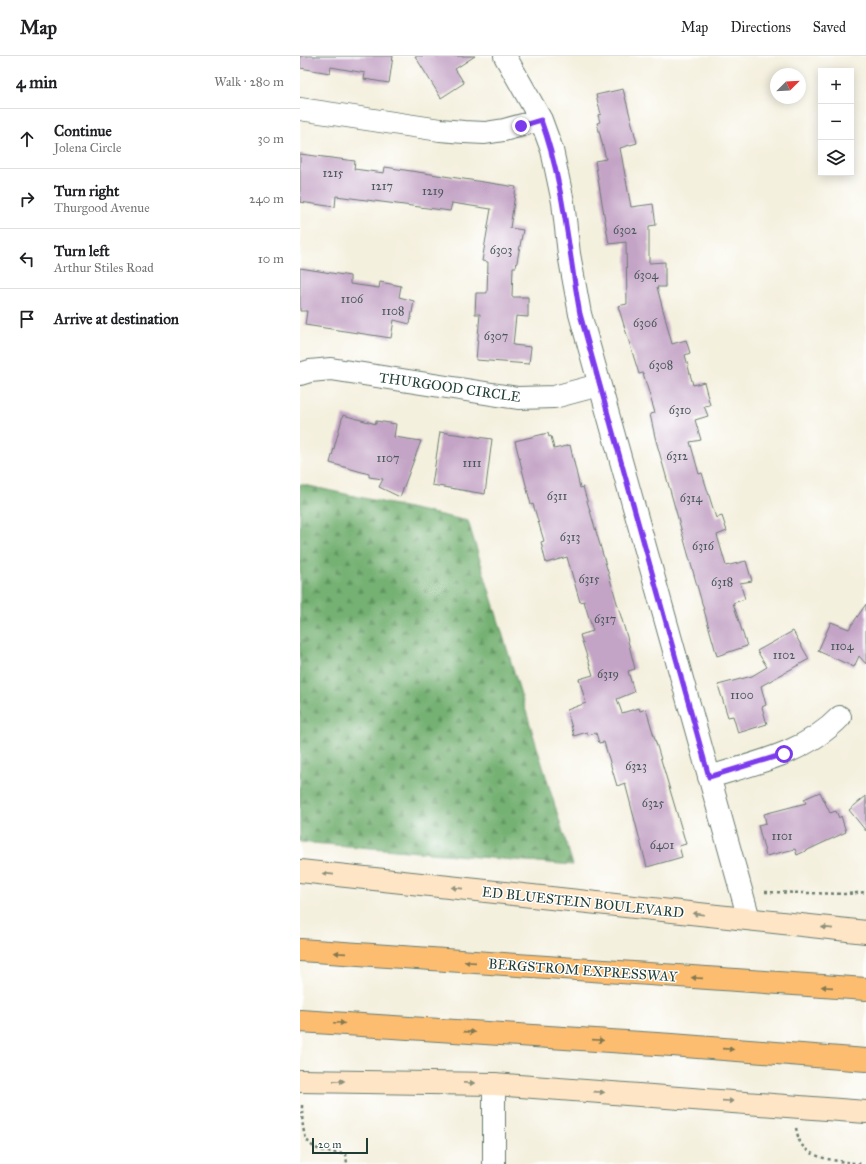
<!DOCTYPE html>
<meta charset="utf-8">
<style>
:root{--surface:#fff;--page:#f6f6f6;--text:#202124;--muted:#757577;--line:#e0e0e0}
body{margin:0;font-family:"IM FELL Great Primer",serif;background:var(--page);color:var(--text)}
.controls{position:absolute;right:12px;top:12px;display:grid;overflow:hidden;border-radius:0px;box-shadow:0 2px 10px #0003}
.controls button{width:36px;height:36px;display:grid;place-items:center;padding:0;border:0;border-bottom:1px solid var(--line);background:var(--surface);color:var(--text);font:20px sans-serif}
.compass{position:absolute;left:470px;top:12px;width:36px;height:36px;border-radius:50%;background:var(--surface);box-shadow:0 2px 10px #0003;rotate:66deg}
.scale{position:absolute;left:12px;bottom:10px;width:56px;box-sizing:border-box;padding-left:4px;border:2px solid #1f3d34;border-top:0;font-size:11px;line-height:14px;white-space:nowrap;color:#1f3d34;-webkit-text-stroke:3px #fff;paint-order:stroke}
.stop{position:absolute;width:12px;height:12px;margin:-9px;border:3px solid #7c3aed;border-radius:50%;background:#fff}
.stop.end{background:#7c3aed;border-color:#fff;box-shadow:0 1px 4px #0008}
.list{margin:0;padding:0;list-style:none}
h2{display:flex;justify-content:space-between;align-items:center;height:52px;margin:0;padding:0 16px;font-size:17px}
h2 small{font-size:13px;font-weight:400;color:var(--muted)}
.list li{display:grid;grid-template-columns:26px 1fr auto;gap:12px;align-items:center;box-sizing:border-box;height:60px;padding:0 16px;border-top:1px solid var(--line)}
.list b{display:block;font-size:15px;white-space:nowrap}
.list p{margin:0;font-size:13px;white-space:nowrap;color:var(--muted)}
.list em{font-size:13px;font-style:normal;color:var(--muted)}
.icon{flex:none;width:22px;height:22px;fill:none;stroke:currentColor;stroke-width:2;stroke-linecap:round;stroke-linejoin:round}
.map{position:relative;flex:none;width:566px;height:1108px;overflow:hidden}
header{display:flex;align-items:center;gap:24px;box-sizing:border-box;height:56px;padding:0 20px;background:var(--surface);border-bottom:1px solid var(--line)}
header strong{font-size:19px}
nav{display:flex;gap:22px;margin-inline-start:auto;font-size:14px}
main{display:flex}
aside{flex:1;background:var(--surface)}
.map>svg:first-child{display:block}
.forest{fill:url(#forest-firs);stroke:#4a7753}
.building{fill:#c4a4c6}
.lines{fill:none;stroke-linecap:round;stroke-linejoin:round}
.street-casing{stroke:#6a7c70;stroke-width:24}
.secondary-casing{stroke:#6a7c70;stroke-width:24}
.highway-casing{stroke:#6a7c70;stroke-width:24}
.path{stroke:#6a7c70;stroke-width:2.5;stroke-dasharray:3 3;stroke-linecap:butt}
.street{stroke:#fff;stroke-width:22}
.secondary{stroke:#fee5c5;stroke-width:22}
.highway{stroke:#fcbd6f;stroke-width:22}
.oneway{fill:#8e917c}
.oneway2{fill:#82774f}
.route{stroke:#7c3aed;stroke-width:5}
.labels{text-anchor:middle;stroke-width:3;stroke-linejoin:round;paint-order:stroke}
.number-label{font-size:12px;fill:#485758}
.street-label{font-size:14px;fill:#1f3d34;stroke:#fff}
</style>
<header>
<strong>Map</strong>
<nav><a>Map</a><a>Directions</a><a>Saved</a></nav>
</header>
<main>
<aside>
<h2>4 min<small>Walk · 280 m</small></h2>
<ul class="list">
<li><svg class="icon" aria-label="ahead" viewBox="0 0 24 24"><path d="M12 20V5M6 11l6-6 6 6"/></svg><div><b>Continue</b><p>Jolena Circle</p></div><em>30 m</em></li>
<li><svg class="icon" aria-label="right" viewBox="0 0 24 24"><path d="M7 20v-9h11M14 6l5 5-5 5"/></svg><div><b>Turn right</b><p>Thurgood Avenue</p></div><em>240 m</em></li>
<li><svg class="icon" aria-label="left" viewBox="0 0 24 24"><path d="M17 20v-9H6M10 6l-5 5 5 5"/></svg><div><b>Turn left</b><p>Arthur Stiles Road</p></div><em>10 m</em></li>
<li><svg class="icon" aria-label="arrive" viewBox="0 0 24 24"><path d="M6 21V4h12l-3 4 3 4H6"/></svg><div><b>Arrive at destination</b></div></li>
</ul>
</aside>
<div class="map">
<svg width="566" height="1108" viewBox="0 0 566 1108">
<defs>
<pattern id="forest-firs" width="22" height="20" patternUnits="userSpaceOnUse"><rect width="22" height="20" fill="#74b172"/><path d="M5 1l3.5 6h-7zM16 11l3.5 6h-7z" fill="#5f915e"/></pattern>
</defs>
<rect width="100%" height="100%" fill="#fff"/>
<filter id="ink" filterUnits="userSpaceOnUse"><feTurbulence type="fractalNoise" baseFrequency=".025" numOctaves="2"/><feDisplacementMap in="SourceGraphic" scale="8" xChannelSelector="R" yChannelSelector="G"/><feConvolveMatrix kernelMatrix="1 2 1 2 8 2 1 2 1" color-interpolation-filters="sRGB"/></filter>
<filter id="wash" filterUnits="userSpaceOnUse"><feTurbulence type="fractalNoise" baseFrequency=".012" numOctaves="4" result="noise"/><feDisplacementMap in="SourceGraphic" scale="16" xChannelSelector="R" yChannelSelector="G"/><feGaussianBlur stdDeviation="0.9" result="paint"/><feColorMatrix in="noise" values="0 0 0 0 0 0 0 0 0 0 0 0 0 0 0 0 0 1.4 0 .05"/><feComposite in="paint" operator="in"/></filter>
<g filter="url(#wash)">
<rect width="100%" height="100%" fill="#f4f0de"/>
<path class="forest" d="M0,428L168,465L273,809L0,786Z"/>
<g id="blocks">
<path class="building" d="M0,0H93L89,27L64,23L65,17L31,11L30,17L0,12Z
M115,0H175L155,13L164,27L141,42Z
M323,33L337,87L320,92L331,151L353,148L356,169L349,170V207L365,206V231H357L372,288L386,284L390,297L385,299L393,329L404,326L410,349L404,350L408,360L395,364L401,384L390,386L399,418L402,417L416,462L422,460L427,475L417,479L426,510L446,505L452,525L440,527L445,543L433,547L447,590L417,600L355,381L350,358L355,357L343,317L339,318L318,250L327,248L326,186L309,188L295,105L306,103L297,67L300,66L298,59L301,58L296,39Z
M0,98L55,105L54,113L84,117L85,111L216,131L210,172L223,174L216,211H213L212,241H228V261L216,260L213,289L231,291L229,308L176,304L180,258H175L176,237H187L188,206L182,205L191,153L152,147L150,155L36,140L35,151L0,146Z
M0,212L50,220V228L79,232L80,226L101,230L99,241L114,245L110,268L94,264L91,282L5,269L7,255H0Z
M43,359L76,368V365L96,368L94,381L121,385L100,441L79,431L83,423L69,421V418L30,407Z
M140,376L192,383L185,438L132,429Z
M248,377L249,381L251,380L254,393L270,389L280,432L283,431L327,581L335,613L328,615L334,636L317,643L322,657L339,652L340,655L346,653L386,788L379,790L382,801L347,811L325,727L317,730L304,686L299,687L296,677L288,679L287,676L274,680L267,654L286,647L279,623L293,619L280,579L293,575L284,545L280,546L267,501L246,507L241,486L244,485L233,448L231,449L215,385Z
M566,548V608L559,600L554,611L518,595L531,566L549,573Z
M493,575L509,603L461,630L466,649L462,651L467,668L438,677L433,660L428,661L418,629L452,620L467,611L457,595Z
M520,736L530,757L536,755L539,762L541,760L546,776L497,799L495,793L466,800L458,769L466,767L464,758L506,747L504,743Z
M566,740V775L549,754Z"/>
</g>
</g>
<g filter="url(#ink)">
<use href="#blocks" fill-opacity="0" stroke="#6a7c70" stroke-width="1"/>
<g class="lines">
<g class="street-casing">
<path id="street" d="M205,0L241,64L252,94L263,146L269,198L280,258L449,863
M0,53L140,74L164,76L185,77L204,74L241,64
M0,318L10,315L31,313L218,342L254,341L299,329
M409,721C456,707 505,697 540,661
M194,1028V1108"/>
</g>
<g class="secondary-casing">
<path id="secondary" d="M0,815L566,876
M0,1025L194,1028L566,1056"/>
</g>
<g class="highway-casing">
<path id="highway" d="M0,894L566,933
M0,965L372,989L566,1004"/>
</g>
<path class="path" d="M465,836L547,838L566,836
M2,1049C2,1087 6,1095 46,1098L47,1108
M496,1072C497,1076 498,1081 499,1084C508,1105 543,1105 562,1108"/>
<use href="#street" class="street"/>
<use href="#secondary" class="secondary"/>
<use href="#highway" class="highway"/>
</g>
<defs><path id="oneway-solid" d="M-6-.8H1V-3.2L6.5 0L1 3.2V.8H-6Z"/></defs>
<g class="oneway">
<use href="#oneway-solid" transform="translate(28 818) rotate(-174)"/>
<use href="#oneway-solid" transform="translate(157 832) rotate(-174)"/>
<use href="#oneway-solid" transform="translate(398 858) rotate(-174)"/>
<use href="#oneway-solid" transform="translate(527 872) rotate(-174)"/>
<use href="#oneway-solid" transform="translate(39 1025) rotate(1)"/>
<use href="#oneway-solid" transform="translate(169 1027) rotate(1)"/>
<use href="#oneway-solid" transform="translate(299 1036) rotate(4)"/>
<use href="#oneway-solid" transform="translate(428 1045) rotate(4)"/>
</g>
<g class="oneway2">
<use href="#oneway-solid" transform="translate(40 897) rotate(-176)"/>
<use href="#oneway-solid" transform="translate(170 906) rotate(-176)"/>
<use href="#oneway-solid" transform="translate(397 922) rotate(-176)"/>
<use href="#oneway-solid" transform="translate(527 931) rotate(-176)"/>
<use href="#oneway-solid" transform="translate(39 967) rotate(3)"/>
<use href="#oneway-solid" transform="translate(169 976) rotate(4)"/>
<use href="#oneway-solid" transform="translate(298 984) rotate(4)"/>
<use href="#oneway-solid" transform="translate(428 993) rotate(4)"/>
</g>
</g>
<g class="lines" filter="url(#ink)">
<path class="route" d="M221,70L241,64C264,127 268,193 280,258L409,721L484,698"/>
</g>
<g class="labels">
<g class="number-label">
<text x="33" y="121">1215</text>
<text x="82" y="134">1217</text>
<text x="133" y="139">1219</text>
<text x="325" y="178">6302</text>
<text x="201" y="198">6303</text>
<text x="346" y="223">6304</text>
<text x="52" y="247">1106</text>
<text x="93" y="259">1108</text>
<text x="345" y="271">6306</text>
<text x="196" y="284">6307</text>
<text x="361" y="313">6308</text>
<text x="380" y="358">6310</text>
<text x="377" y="404">6312</text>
<text x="88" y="406">1107</text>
<text x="172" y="411">1111</text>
<text x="257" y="444">6311</text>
<text x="391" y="446">6314</text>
<text x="270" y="485">6313</text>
<text x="403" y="494">6316</text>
<text x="289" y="527">6315</text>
<text x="422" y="530">6318</text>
<text x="305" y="567">6317</text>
<text x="542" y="594">1104</text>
<text x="484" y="603">1102</text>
<text x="308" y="622">6319</text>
<text x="442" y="643">1100</text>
<text x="336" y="714">6323</text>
<text x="353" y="751">6325</text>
<text x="482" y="784">1101</text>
<text x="362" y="793">6401</text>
</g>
<g class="street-label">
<text transform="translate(150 331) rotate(8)" y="5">THURGOOD CIRCLE</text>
<text transform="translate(283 846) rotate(6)" y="5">ED BLUESTEIN BOULEVARD</text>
<text transform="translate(283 914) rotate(4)" y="5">BERGSTROM EXPRESSWAY</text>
</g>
</g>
</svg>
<div class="controls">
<button>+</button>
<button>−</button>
<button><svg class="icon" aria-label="layers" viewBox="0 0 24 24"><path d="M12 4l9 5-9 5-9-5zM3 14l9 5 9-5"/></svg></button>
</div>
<svg class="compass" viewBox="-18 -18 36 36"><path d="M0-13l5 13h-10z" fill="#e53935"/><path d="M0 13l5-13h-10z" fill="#757577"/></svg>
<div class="scale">20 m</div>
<div class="stop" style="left:484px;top:698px"></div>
<div class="stop end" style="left:221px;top:70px"></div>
</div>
</main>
